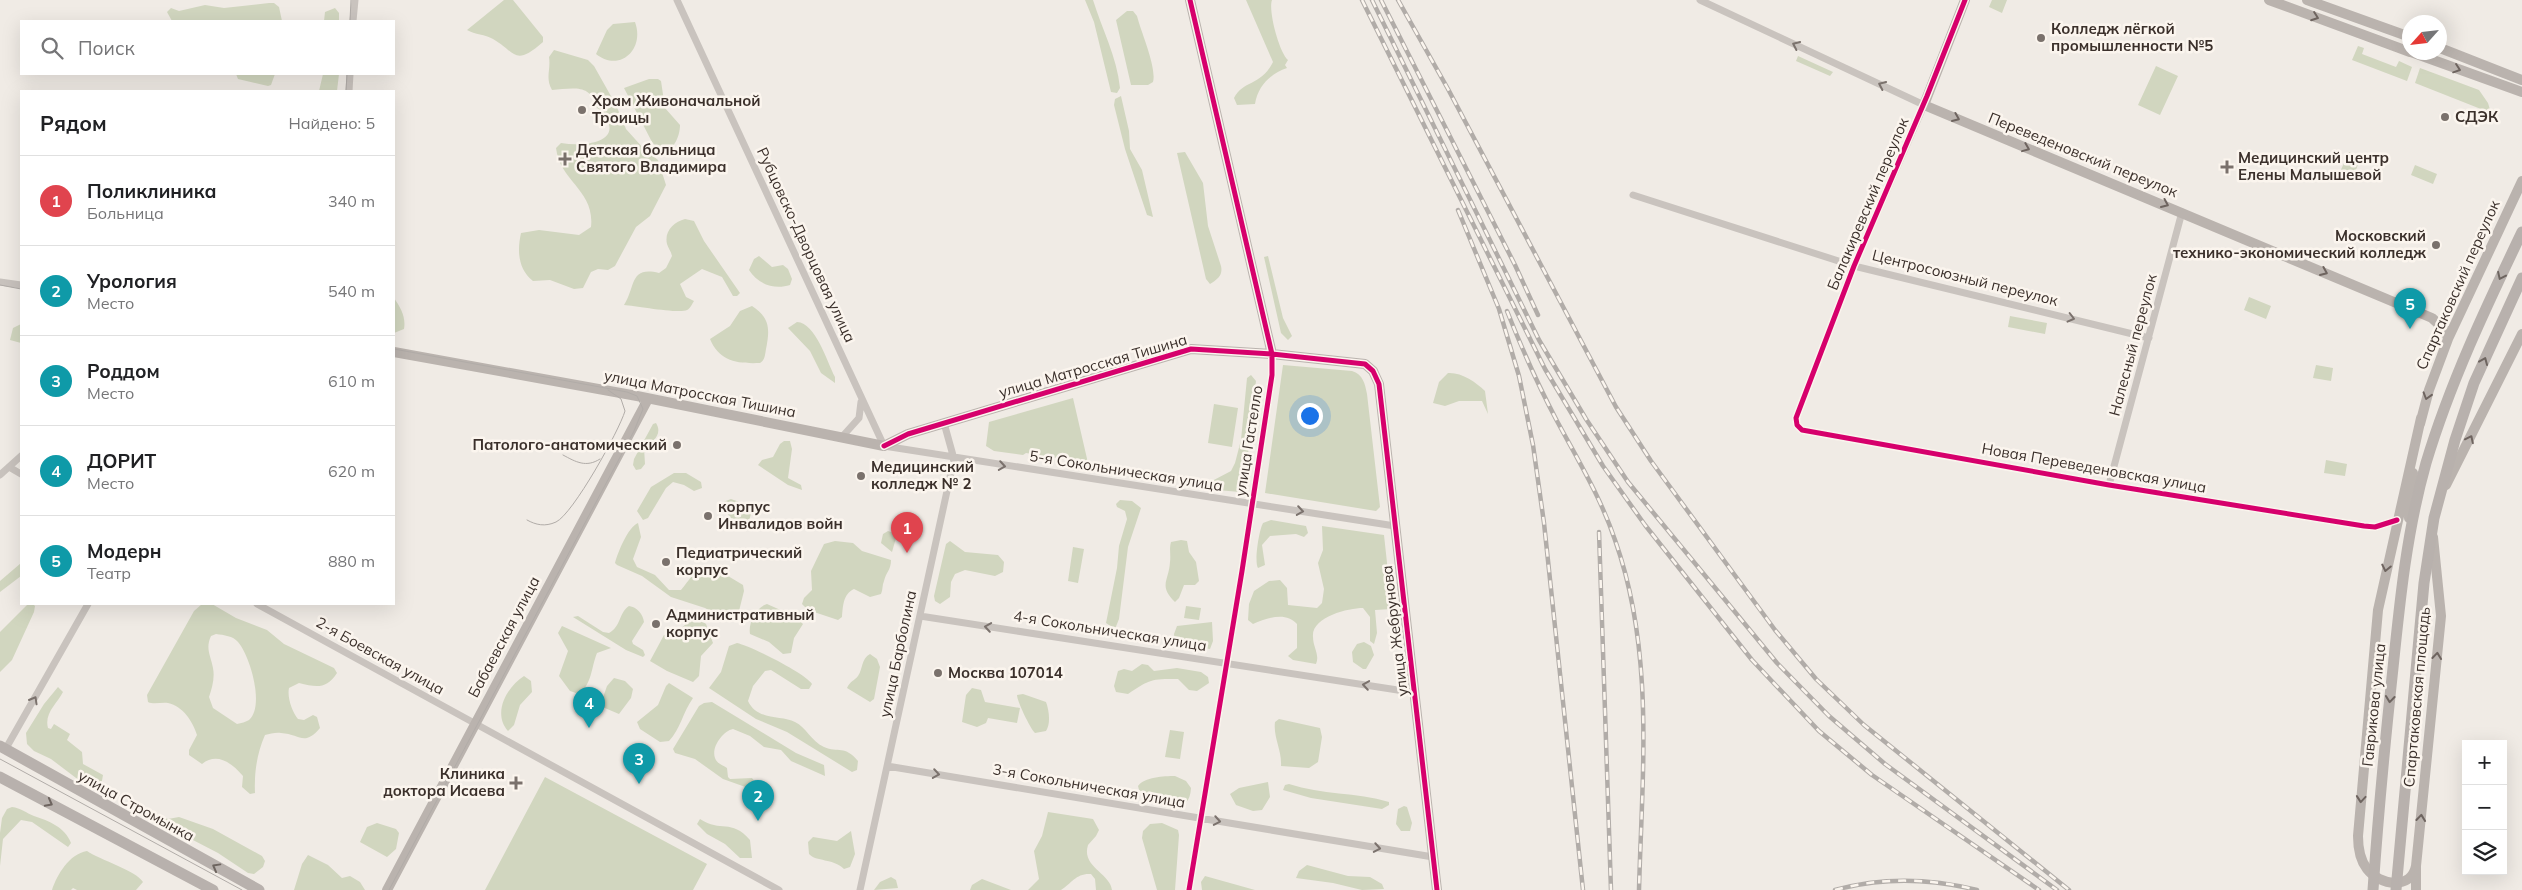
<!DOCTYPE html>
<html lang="ru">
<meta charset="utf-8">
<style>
:root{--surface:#fff;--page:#f6f6f6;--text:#202124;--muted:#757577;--line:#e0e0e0;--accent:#b45309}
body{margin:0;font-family:Mulish,sans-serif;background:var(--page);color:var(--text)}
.controls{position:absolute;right:15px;bottom:15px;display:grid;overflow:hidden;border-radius:0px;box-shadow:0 5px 20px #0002}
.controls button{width:45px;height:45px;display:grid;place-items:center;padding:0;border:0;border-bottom:1px solid var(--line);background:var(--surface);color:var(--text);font:25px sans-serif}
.compass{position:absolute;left:2402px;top:15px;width:45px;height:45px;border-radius:50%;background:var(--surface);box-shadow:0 5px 20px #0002;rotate:243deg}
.you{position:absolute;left:1309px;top:415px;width:18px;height:18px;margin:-12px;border:4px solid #fff;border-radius:50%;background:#1a73e8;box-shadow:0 0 0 8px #1a73e833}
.badge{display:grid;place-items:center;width:32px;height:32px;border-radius:50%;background:var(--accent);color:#fff;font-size:16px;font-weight:700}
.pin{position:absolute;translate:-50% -41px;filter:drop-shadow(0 1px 2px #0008)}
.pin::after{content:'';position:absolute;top:26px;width:18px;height:15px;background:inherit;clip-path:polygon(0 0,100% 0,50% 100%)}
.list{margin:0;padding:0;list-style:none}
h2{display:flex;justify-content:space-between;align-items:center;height:65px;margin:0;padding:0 20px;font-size:21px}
h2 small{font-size:16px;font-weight:400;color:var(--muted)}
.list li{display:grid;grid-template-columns:32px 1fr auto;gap:15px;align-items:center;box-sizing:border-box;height:90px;padding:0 20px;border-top:1px solid var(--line)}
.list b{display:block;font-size:19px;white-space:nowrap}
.list p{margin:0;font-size:16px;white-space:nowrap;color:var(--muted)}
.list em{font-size:16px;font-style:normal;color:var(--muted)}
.icon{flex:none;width:28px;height:28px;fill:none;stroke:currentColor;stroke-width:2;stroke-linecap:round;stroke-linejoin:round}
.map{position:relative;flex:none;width:2522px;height:890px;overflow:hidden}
.search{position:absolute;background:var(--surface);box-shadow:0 5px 20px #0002;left:20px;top:20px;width:375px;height:55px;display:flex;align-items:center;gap:12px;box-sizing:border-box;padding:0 18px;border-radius:0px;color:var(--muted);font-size:19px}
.panel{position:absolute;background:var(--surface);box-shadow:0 5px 20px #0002;left:20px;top:90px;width:375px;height:515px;border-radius:0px}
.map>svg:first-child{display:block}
.green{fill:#d1d6bf;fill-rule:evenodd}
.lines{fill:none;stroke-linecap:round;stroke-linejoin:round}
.street{stroke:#c9c3be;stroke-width:7}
.secondary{stroke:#bab3ae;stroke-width:10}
.primary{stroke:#b8b1ad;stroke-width:11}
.tram{stroke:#b1aca8;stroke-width:1}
.rail-casing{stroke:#b1aca8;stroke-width:4.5}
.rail{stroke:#fbf5ee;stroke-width:2.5;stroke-dasharray:8;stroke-linecap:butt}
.cycleway-casing{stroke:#fbf5ee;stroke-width:8}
.cycleway{stroke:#d6006c;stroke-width:5}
.oneway{stroke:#6e645f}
.oneway2{stroke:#7b726d}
.oneway3{stroke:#6d645f}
.poi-dot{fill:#7a716c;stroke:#fbf5ee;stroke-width:2}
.labels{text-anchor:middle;stroke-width:5;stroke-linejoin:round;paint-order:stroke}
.poi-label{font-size:15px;font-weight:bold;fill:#3b302b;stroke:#fbf5ee;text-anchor:start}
.street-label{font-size:15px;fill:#3b302b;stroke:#fbf5ee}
</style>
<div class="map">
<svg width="2522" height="890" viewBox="0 0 2522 890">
<rect width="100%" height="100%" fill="#f0ebe5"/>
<path class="green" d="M504,0H513L543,37V42C514,67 517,53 493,39C485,34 475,35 467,30Z
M1085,0H1093C1102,29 1117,57 1120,88L1117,93L1111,92L1094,22Z
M1246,0H1272C1268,10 1279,52 1288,60L1285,65L1287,68C1270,74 1258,86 1255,104L1237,105L1234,98C1243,80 1261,86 1273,62Z
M1992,0H2007L2002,13L1989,7Z
M269,3H274L279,7L282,21H172L167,12L171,8L179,11L205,5L224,8Z
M335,8L339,13V21H324L325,12Z
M1127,11H1133L1137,16C1141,32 1157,68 1153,82L1148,85H1131L1116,20Z
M635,22C645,49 620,73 596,54L607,30L613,24Z
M2358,46L2364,48L2362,54L2396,67L2399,61L2412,67L2407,81L2352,60Z
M554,50L588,60L594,66L616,105L626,129L644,149L658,160L666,185L650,216L636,227L615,266L608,270L598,269L591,272L583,288L574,289L550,280L533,281C518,269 517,251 521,233L539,230L579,235L591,227C595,190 560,182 556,148L561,143C592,148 632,138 594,105C592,83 569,89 552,90C545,78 551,70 549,57Z
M1798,56L1833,72L1830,76L1796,61Z
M2156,66L2178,76L2160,115L2138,105Z
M2420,68L2479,90L2488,103L2491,113L2415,83Z
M236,74H275L271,85L268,86L238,79Z
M323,74H339L337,91H319Z
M649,79H658L661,81L665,108L680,125C680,137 673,152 661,152L652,142L624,88Z
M1121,96L1129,131L1130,149L1142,170L1153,217L1147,215L1125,149L1114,105L1115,99Z
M1185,152L1203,183L1208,226L1221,266C1223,275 1218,279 1210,284L1206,279L1177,153Z
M2349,152L2361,157L2352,180L2339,174Z
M2415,165L2437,174L2433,184L2411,175Z
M685,219L694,221L704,241L740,293L737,296H733L722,277L702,269L680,284L686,297L694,301C692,304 690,309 687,310C680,314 636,306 624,305C636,287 629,266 659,273L666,268L672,256C671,251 668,248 667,244C664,231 674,222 685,219Z
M759,256L772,267L783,265L788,269L792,279L790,285C774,290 758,284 749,270L754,259Z
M1268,256L1283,318L1292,336L1288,340L1281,333L1264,257Z
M2249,297L2271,306L2266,319L2244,310Z
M394,298C401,308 406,317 404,329L394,333Z
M752,306C770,318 770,329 766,349C765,355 765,360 760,363C737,364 719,361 710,339L730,326L740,311Z
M2010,316L2047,323L2045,334L2008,327Z
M797,322C816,323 827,362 835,377V383L821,373L810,351L788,328Z
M21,324V343L10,340L13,328Z
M1283,365L1352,371C1363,374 1365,384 1367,394L1380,507L1376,511L1265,493Z
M2316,365L2333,368L2331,381L2313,378Z
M1448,373C1461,372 1476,382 1485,391L1488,414L1482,401H1459L1445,406L1433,403L1439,382Z
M1251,375L1256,381L1249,433L1247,484L1240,492L1217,490L1211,486L1212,481L1231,471L1235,463L1241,440L1247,378Z
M1073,398L1088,463L1026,453L1023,455L994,451L986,446L989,422Z
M1214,404L1238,408L1232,447L1208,443Z
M656,423C663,434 653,442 644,448L645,464L641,469L636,470L633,465L634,459L653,424Z
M784,441H790L792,449L788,478L801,485L802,490L788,485L758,465L762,460L773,457L780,444Z
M2326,460L2347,464L2345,476L2324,473Z
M674,473H686L701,482L702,488L694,491L684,485L673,482L666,488L648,518L643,520L637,511L651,487Z
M731,499L745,504L752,510L749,521L729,518L728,512L723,509V502Z
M1120,500L1132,501L1141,508L1128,547L1119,619L1115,629L1106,623L1117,568L1119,546L1127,519L1125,511L1117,507L1116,504Z
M1271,520L1306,526L1308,533L1304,537L1296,534L1270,536L1262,545L1265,565L1258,568C1254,562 1259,530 1263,523Z
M638,523L641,537L633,559L637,567L655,575L669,590H681C690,580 697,563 713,567L743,585L744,591L739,611L737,613L728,611L724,615H718L705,608L671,597L642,576L617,565L615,563C618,552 628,527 638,523Z
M1322,526L1384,535L1392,609L1375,610L1377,633L1374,644L1370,641V617L1363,608C1348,608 1311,617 1313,637C1313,647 1320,655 1316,664L1293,660L1288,656L1297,648V624C1286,611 1267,618 1253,624L1248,620L1249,604L1254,591L1269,581L1280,580L1287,588L1288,605L1317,608L1322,603L1324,589L1318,563L1323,550Z
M888,531L894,533L896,538L892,552L881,543L883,534Z
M1181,540L1187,541L1189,552L1196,562L1199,581L1195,585H1184L1179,598L1175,602C1158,585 1169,581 1170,562C1171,555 1169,549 1171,542Z
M835,541L853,543L862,551L891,560C891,570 886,572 884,581C882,585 883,590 881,594L870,597L854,589C843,594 843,606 842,617L838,620L808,610L802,604L804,598L812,590L811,571L824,544Z
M950,541L965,552L998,555L1004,562L1003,572L995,576L965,570L955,574L951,582L950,597L940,604L935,601L934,596L946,544Z
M1073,547L1084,549L1078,583L1068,581Z
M21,563V576L0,592V581Z
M33,604L35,606L34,612L12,660L0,672V632L27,605Z
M202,604H212L236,618L267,630L284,644L334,668L337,673C326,690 316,687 299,683L289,688C287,697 292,712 298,719L304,720L313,715L317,717L320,728C304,747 300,734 281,733C276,732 270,734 265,735C257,753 254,773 255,793L250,794L242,787L243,776C232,763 217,752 202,764L189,755V750L197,735C193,722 183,706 168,703C161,702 154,705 148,702L147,695L194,611ZM216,634C224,635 233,636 238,642C250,656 265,706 249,720C246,722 241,723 237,724L213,708L209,697C212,688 215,678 213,668C211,656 205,649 211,636Z
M767,604L794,616L803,624L794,638L791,653L783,654L769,642L750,634C748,623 756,607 767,604Z
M629,606C637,607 643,614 644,622L632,641L633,644L643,650L645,655L643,657L626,650L573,617L578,616L603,632L609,633C621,627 619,612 629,606Z
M1186,606L1201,608L1199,620L1184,618Z
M695,616L706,624L713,643L701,656L699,676L693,682L667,671L650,661L664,635L678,631Z
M1212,622L1213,641L1210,649L1180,645L1175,642L1174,634L1177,626Z
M562,626L611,648L597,653C591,668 592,684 579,694L570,691L559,676L568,651L558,633Z
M1364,642L1371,646L1374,655L1366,669H1363L1353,662L1352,652L1357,644Z
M737,643C751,646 806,674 812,684L809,689H801L771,670L765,671L753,686L748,701C757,721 782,715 795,722C806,727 811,741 824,747C838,753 845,745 858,761L857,770L852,772L787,732L756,719L709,688L721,672L729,646Z
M870,654L877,659L880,667L874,699L870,702L847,688C850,681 854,681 858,676C863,669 861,659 870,654Z
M1142,664L1148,665L1154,671L1177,668L1201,672L1208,677L1209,683L1197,691L1189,690L1178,679C1150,679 1151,679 1128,694L1116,692L1114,686L1118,671L1124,669L1132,671Z
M524,676L531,681L532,692L520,705L514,725L508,731C492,713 507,687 524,676Z
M614,678L625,681L633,689L631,698L619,714L600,706L607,686Z
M669,683L693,698C683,712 680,730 669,741L660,742L640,729L637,722L658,705L666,686Z
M58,687L63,692C57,704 44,713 48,728L51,729L54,724L70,734L67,740L82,752L83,764L103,775L101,786L95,787L84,784L51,759L34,751L27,744L26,733L44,704Z
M972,688L981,690L985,702L1020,708L1017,723L988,718L986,723L977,727L962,722L966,695Z
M1023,694L1046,702C1049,710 1051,723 1046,731L1035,733C1030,728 1017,701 1017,695Z
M712,702L796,753L824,765L825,776L791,761L781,750L764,747L750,736L733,729C723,731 711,747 715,758C717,764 723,765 727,768L728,777L730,779L752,778L756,783L753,788L751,789L723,779L695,759L675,753L673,749L699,706L704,703Z
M1279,719L1320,728L1322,737L1318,762L1309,768L1281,766C1282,750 1273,737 1275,722Z
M1170,730L1184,732L1180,759L1165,757Z
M1175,776L1186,781L1191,788C1189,822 1156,799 1139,790L1138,786C1144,777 1164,776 1175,776Z
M545,777L707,864L693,890H485Z
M1268,782L1270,797L1262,810L1253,811L1236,805L1230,794L1239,788Z
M1289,784C1322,795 1356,792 1389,802V805L1382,809L1311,798L1283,790L1285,785Z
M1404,806L1407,807L1412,823L1410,831H1401L1396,824L1398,809Z
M12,807C21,808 26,813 34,816C49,821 65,827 71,843L68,847L32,822L21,820L3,839L0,866V833L2,818L7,809Z
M139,812L168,819L179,817L213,829L262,856L265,861L263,867L254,874L248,873L218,853Z
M1048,812L1093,819L1099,830L1096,836L1088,845C1081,867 1110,873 1112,890H1096L1095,879L1091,874C1076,873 1072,883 1061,890H1028L1039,879L1034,851L1042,836Z
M700,819C721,833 731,818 750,840L752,858H740L725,844L707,834L697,824Z
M377,823L396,829L399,833L396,849L387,857L360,842L367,827Z
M1162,823L1178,830L1179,835L1175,890H1157L1142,838L1143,831L1150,824Z
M851,831L855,854L850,867L844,869C833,858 816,862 809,854L808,842L813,837L837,841Z
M87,851C100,860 137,871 143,882L136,890H77L73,888L71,890H52C57,875 69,854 87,851Z
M308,855L328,865L342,878L350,876L360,882L365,890H294L302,864Z
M1307,865L1348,876L1370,877L1382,884L1384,889L1362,890L1333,883L1296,878L1299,871Z
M1205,876L1255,890H1202L1201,882Z
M891,877L896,880L898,888L874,890L880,882Z
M982,879L1011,890H970L972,885Z"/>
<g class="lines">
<path class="street" d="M677,0L884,446L1395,526
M1700,0L1924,105L1854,266L1796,418L1797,425L1802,430L2109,485L2364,526L2375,527L2397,520
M353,21L355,0
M349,91L350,74
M1633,195L1854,266L2149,338
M0,282L21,285
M841,438L859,418L861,402
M9,467L21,474
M0,475L21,456
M2109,485L2182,212
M257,604L779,890
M920,616L1404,691H1414
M5,750L88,604
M887,766L1433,857
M860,890L954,459L944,423
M1189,890L1242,571L1272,375V354"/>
<path class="secondary" d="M1190,0L1272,354
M1965,0L1924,105L2432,318L2446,331L2448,339
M2269,0L2410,52
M2307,0L2410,37
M2440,48L2522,80
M2411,52L2522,92
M394,352L637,396L884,446L908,434L1191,349L1272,354L1365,364L1373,371L1379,384L1437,890
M2420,424L2429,390L2448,339L2522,181
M2446,485L2522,334
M2409,518L2413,473
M2416,866C2411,890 2380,886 2367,869C2360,860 2358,848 2358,836L2378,610L2421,418
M387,890L648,399
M2416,890V866L2441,616L2433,537"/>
<path class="primary" d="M0,746L259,890
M0,777L213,890
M2373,890C2378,816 2385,742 2393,668C2400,599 2407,530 2426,463C2450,383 2486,307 2522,232
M2396,890L2424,583L2434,518L2455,440L2474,383L2522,278"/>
<path class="tram" d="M350,21L351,0
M346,91L347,74
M0,285L21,289
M563,455C576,462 586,468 600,459
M527,520C536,525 545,527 556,522C573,514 619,431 625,411L621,399L608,390
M0,759L242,890
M389,890L634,431L643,409L637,396L627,392L394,349"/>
<g class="rail-casing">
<path id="rail" d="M1362,0L1545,369L1603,466L1645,525L1752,660L1819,731L1872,775L2039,890
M1372,0L1539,340L1586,419L1628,482L1777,663L1829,716L1885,764L2057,890
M1381,0L1515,265L1538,315
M1398,0L1448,89L1616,407L1651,461L1775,630L1816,679L1864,725L2069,890
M1458,210L1499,309L1519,376L1533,445L1544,523L1583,890
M1507,311C1522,349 1538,385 1557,421C1578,460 1601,498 1615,540C1655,653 1642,773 1639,890
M1599,532L1611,890
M1835,890C1882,877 1929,878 1977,890"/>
</g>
<use href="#rail" class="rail"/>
<g class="cycleway-casing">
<path id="cycleway" d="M1965,0L1927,96L1854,266L1796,418L1797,425L1802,430L2109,485L2364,526L2375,527L2397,520
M884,446L908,434L1191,349L1272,354L1365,364L1373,371L1379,384L1437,890
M1189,890L1242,571L1272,375V354L1190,0"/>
</g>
<use href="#cycleway" class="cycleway"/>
</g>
<defs><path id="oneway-chevron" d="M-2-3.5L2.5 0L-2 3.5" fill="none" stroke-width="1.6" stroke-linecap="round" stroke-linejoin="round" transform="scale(1.25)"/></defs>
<g class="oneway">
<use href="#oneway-chevron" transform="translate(2315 17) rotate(20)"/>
<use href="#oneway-chevron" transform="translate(2457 69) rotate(19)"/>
<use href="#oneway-chevron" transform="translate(1956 118) rotate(23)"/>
<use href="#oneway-chevron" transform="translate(2026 148) rotate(22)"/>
<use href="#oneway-chevron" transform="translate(2165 204) rotate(24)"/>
<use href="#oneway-chevron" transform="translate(2324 272) rotate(23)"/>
<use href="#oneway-chevron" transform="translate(2427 396) rotate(107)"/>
<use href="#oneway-chevron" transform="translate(2470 439) rotate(-64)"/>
<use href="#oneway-chevron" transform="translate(2386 568) rotate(102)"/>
<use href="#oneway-chevron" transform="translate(2437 656) rotate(-84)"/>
<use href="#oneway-chevron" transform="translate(2361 799) rotate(95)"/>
<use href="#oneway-chevron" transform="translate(2421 818) rotate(-84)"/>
</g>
<g class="oneway2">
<use href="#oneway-chevron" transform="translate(1796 45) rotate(-155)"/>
<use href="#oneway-chevron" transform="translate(1882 85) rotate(-155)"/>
<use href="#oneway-chevron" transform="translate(2071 318) rotate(14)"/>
<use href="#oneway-chevron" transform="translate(1002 466) rotate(9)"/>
<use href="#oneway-chevron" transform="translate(1300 511) rotate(9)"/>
<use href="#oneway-chevron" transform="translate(988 627) rotate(-171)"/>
<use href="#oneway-chevron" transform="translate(1366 685) rotate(-171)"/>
<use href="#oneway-chevron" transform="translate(34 700) rotate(-60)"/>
<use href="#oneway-chevron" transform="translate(936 774) rotate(9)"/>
<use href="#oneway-chevron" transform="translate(1217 821) rotate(10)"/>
<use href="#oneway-chevron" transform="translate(1377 848) rotate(10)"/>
</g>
<g class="oneway3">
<use href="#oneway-chevron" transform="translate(2501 276) rotate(115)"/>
<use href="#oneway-chevron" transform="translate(2484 361) rotate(-67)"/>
<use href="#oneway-chevron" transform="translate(2390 699) rotate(96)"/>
<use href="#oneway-chevron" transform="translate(49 803) rotate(28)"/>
<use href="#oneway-chevron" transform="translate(216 867) rotate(-151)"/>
</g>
<g class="poi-dot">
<circle cx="2041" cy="38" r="5"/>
<circle cx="582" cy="110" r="5"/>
<circle cx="2445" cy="117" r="5"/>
<path d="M562.5 151.5h5v5h5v5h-5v5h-5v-5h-5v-5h5z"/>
<path d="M2224.5 159.5h5v5h5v5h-5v5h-5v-5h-5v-5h5z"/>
<circle cx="2436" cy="245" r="5"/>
<circle cx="677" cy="445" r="5"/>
<circle cx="861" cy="476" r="5"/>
<circle cx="708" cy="516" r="5"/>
<circle cx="666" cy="562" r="5"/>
<circle cx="656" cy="624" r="5"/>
<circle cx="938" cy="673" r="5"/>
<path d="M513.5 775.5h5v5h5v5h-5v5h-5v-5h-5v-5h5z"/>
</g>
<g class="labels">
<g class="poi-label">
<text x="2051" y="34">Колледж лёгкой<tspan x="2051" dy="17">промышленности №5</tspan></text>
<text x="592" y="106">Храм Живоначальной<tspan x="592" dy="17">Троицы</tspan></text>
<text x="2455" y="122">СДЭК</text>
<text x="576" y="155">Детская больница<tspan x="576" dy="17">Святого Владимира</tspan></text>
<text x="2238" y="163">Медицинский центр<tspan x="2238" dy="17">Елены Малышевой</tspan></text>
<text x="2426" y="241" text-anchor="end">Московский<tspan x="2426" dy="17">технико-экономический колледж</tspan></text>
<text x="667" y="450" text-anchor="end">Патолого-анатомический</text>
<text x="871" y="472">Медицинский<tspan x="871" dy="17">колледж № 2</tspan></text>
<text x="718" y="512">корпус<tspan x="718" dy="17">Инвалидов войн</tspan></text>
<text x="676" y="558">Педиатрический<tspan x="676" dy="17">корпус</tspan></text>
<text x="666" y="620">Административный<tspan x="666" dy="17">корпус</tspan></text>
<text x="948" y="678">Москва 107014</text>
<text x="505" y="779" text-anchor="end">Клиника<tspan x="505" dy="17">доктора Исаева</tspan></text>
</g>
<g class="street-label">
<text transform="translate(2083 155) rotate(22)" y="5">Переведеновский переулок</text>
<text transform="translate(1868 204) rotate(-67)" y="5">Балакиревский переулок</text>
<text transform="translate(806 245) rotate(65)" y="5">Рубцовско-Дворцовая улица</text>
<text transform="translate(1965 278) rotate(14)" y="5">Центросоюзный переулок</text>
<text transform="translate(2458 285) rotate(-66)" y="5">Спартаковский переулок</text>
<text transform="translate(2133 345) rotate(-75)" y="5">Налесный переулок</text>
<text transform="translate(1093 366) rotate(-16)" y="5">улица Матросская Тишина</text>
<text transform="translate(700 394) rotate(11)" y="5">улица Матросская Тишина</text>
<text transform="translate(1249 441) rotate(-81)" y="5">улица Гастелло</text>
<text transform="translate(2094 468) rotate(10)" y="5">Новая Переведеновская улица</text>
<text transform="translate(1126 471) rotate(9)" y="5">5-я Сокольническая улица</text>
<text transform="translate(1110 631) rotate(9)" y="5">4-я Сокольническая улица</text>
<text transform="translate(1395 631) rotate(-97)" y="5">улица Жебрунова</text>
<text transform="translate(504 637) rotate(-62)" y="5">Бабаевская улица</text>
<text transform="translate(898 654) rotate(-78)" y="5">улица Барболина</text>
<text transform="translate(380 656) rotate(29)" y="5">2-я Боевская улица</text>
<text transform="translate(2417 697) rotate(-85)" y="5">Спартаковская площадь</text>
<text transform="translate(2374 705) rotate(-84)" y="5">Гаврикова улица</text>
<text transform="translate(1089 786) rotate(10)" y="5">3-я Сокольническая улица</text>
<text transform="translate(136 806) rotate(29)" y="5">улица Стромынка</text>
</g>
</g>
</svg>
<div class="controls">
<button>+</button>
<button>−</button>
<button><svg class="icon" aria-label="layers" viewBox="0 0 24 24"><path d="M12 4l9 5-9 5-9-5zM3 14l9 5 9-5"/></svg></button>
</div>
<svg class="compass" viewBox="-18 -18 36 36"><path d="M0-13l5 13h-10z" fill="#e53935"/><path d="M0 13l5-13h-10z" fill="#757577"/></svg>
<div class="you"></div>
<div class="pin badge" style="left:907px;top:553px;background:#e0444e">1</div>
<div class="pin badge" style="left:758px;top:821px;background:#0f9aa8">2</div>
<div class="pin badge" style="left:639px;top:784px;background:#0f9aa8">3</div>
<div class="pin badge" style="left:589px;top:728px;background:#0f9aa8">4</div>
<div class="pin badge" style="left:2410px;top:329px;background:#0f9aa8">5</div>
<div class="search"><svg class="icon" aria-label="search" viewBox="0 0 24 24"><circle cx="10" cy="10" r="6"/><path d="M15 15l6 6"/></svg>Поиск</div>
<section class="panel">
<h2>Рядом<small>Найдено: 5</small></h2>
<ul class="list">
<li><span class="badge" style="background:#e0444e">1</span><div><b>Поликлиника</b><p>Больница</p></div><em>340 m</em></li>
<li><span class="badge" style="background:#0f9aa8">2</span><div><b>Урология</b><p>Место</p></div><em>540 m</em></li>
<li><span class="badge" style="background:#0f9aa8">3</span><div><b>Роддом</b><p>Место</p></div><em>610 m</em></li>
<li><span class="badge" style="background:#0f9aa8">4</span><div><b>ДОРИТ</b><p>Место</p></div><em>620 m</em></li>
<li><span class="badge" style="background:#0f9aa8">5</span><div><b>Модерн</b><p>Театр</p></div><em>880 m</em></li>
</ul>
</section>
</div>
